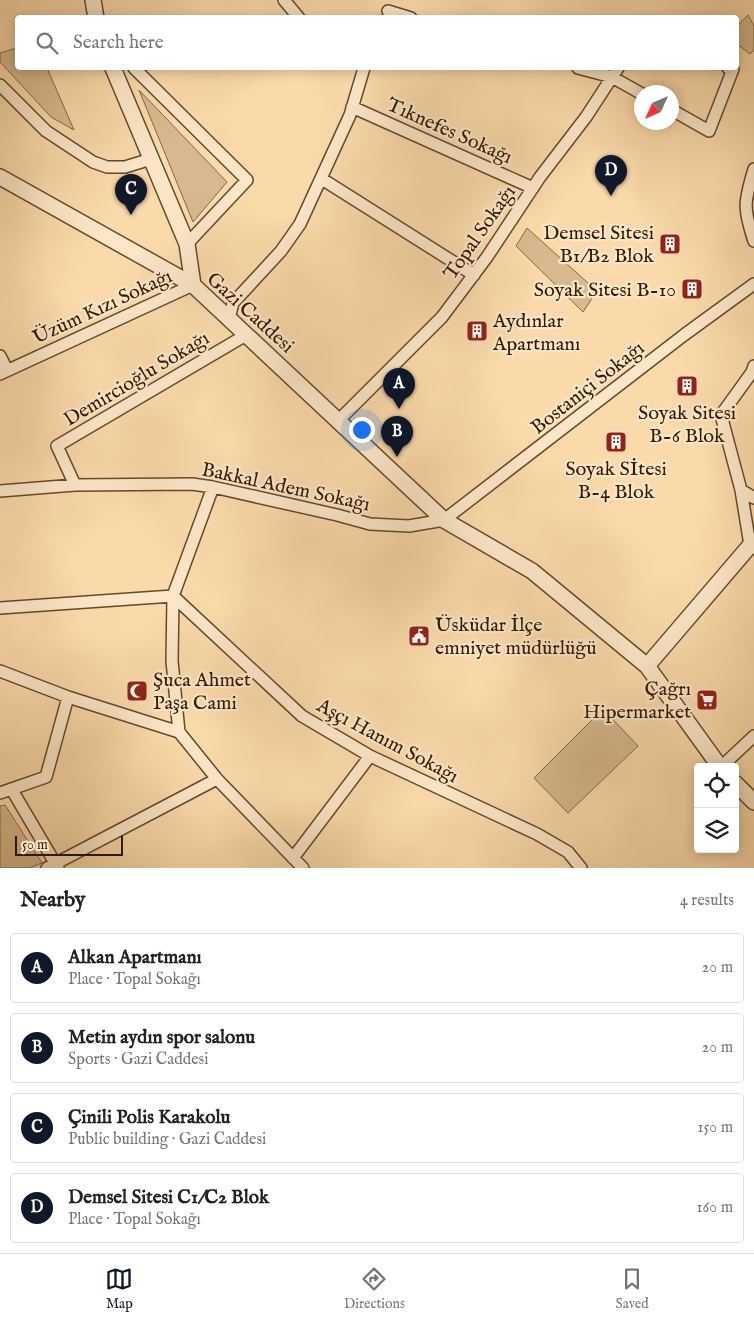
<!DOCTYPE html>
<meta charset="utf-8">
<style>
:root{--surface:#fff;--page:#f6f6f6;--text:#222;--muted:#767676;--line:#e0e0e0;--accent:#111827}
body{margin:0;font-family:"IM FELL English",serif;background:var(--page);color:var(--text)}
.controls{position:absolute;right:15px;bottom:15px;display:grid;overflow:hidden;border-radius:5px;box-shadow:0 2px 12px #0003}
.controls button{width:45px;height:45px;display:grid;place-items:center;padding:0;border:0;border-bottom:1px solid var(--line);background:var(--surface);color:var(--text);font:25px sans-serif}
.compass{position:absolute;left:634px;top:85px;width:45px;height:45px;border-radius:50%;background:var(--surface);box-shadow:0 2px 12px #0003;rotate:225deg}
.scale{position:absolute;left:15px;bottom:12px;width:108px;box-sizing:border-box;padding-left:5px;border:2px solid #321900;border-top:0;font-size:14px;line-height:18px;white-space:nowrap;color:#321900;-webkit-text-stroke:4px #fce6c8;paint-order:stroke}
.you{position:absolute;left:361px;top:429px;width:18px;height:18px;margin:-12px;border:4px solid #fff;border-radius:50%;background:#1a73e8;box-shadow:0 0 0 8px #1a73e833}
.badge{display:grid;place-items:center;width:32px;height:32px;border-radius:50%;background:var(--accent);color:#fff;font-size:16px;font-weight:700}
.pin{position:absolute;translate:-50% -41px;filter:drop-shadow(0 1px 2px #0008)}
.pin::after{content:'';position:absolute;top:26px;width:18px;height:15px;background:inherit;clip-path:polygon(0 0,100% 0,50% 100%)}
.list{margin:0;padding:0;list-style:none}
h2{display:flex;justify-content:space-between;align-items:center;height:65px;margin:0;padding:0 20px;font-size:21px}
h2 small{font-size:16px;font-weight:400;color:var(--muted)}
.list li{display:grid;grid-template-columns:32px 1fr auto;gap:15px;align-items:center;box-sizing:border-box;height:70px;margin:0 10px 10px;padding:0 10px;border:1px solid var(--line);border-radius:5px}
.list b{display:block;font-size:19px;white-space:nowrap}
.list p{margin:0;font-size:16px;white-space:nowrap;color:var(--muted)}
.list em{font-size:16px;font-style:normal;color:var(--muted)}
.icon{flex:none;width:28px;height:28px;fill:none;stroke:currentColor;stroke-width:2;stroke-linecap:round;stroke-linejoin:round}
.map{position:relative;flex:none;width:754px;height:868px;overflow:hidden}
.search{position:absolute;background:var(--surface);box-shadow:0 2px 12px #0003;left:15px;right:15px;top:15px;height:55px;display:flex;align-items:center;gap:12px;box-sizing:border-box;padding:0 18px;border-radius:5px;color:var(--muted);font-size:19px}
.sheet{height:385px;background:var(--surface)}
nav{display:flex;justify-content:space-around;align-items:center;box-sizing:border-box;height:70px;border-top:1px solid var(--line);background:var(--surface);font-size:14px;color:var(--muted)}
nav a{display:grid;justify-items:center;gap:2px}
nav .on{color:var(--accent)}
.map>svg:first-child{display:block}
.green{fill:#d8b88e;stroke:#856847}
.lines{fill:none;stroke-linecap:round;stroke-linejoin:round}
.minor-casing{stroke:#64492b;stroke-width:14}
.tertiary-casing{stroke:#64492b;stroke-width:18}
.minor{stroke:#fce6c8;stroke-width:11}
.tertiary{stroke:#fce6c8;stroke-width:15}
.labels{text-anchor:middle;stroke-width:4.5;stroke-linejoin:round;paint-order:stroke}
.street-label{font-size:20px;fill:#321900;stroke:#fce6c8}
.poi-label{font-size:20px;fill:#321900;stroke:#fce6c8;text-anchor:end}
</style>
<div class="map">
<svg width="754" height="868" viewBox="0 0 754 868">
<rect width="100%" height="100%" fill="#fad9ab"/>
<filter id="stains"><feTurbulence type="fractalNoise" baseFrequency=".004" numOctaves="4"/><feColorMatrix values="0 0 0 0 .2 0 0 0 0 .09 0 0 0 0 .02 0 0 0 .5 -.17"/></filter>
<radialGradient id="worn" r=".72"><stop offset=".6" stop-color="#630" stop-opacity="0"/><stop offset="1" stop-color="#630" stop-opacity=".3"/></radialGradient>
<path class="green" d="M748,15L754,26V50L750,54L737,44V26Z
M17,48L18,68H47L74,130L51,117L0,62V53Z
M139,90L227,182L193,222Z
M527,228L597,291L583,312L516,246Z
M603,709L638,746L568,813L534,778Z
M5,805L42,863L29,868H0V806Z"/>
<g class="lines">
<g class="minor-casing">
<path id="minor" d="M284,0L299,18
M388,11L411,18
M134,68L247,180L187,244
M578,68L612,77L642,94
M0,85L46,131L93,162L107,167H125L151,159
M352,107L533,188
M672,110L709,131L733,69L728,68
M754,169C744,202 743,208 754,241
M322,179L474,275
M229,319L233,303L281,251L300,224L350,115L364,68
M0,356L7,370
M754,366L752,372L721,415L741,490L750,545L754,548
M0,374L193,285
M338,421L442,317L487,257L540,177L586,117L618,68
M75,485L57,446L246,335
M213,487L173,596L172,661L179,732L217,779L303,868
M741,490L754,498
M0,491L75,485L192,484L213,487L337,515L370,524L409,526L444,520L684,335L754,284
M0,608L173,596L302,716L370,756L537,834L568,852L581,868
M0,671L68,697L179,732
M721,767L754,736
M12,790L58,868
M0,793L46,777L68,697
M293,858L370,756
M47,868L217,779"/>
</g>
<g class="tertiary-casing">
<path id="tertiary" d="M93,0L96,18
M113,68L187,244L193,285
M0,177L193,285L444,520L532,571L647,666L720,767
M647,666L754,541
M735,783L754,802"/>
</g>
<use href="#minor" class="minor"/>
<use href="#tertiary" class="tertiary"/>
</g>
<defs>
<g id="building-square" transform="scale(1.125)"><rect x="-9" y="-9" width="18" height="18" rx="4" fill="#8f2418" stroke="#fce6c8"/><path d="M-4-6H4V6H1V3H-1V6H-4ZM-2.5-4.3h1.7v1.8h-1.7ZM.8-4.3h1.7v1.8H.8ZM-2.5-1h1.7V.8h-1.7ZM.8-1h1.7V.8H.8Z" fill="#fff"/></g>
<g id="civic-square" transform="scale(1.125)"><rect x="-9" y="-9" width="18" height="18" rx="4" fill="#8f2418" stroke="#fce6c8"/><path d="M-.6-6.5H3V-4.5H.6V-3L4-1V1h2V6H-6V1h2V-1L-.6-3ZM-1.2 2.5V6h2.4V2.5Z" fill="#fff"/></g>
<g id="mosque-square" transform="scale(1.125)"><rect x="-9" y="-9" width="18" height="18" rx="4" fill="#8f2418" stroke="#fce6c8"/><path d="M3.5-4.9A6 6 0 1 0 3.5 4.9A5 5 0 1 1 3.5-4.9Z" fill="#fff"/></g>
<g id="supermarket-square" transform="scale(1.125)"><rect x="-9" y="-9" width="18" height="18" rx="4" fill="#8f2418" stroke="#fce6c8"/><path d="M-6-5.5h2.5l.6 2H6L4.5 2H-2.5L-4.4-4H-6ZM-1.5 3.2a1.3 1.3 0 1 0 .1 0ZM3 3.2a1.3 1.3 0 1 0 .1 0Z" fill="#fff"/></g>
</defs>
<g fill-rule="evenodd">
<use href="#building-square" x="670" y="244"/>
<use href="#building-square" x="692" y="289"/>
<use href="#building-square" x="477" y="331"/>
<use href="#building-square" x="687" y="386"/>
<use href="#building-square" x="616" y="442"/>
<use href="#civic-square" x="419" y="636"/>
<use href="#mosque-square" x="137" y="691"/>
<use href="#supermarket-square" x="707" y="700"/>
</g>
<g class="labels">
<g class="street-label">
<text transform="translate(450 130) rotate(24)" y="7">Tıknefes Sokağı</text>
<text transform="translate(479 232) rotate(-55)" y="7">Topal Sokağı</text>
<text transform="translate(102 306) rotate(-25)" y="7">Üzüm Kızı Sokağı</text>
<text transform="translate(251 312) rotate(42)" y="7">Gazi Caddesi</text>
<text transform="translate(136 378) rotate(-31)" y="7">Demircioğlu Sokağı</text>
<text transform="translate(587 387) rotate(-38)" y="7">Bostaniçi Sokağı</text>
<text transform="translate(286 486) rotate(12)" y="7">Bakkal Adem Sokağı</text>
<text transform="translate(388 740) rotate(28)" y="7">Aşçı Hanım Sokağı</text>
</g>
<g class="poi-label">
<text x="654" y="239">Demsel Sitesi<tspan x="654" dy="23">B1/B2 Blok</tspan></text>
<text x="676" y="296">Soyak Sitesi B-10</text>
<text x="493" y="327" text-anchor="start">Aydınlar<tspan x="493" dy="23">Apartmanı</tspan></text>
<text x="687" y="419" text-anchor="middle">Soyak Sitesi<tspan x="687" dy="23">B-6 Blok</tspan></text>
<text x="616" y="475" text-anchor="middle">Soyak Sİtesi<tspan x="616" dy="23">B-4 Blok</tspan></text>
<text x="435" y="631" text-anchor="start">Üsküdar İlçe<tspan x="435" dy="23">emniyet müdürlüğü</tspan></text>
<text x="153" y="686" text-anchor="start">Şuca Ahmet<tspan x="153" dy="23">Paşa Cami</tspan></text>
<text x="691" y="695">Çağrı<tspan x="691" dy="23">Hipermarket</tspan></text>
</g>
</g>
<rect width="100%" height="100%" filter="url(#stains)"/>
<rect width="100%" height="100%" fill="url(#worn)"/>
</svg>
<div class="controls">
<button><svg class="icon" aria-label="locate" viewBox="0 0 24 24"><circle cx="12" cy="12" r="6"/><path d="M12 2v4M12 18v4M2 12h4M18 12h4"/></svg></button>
<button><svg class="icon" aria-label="layers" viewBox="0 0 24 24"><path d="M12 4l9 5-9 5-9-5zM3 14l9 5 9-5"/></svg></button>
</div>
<svg class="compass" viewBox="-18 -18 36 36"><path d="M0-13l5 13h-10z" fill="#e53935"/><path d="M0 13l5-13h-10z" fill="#767676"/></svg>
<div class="scale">50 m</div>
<div class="you"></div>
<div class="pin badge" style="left:399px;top:409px">A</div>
<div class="pin badge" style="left:397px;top:457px">B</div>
<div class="pin badge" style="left:131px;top:215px">C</div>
<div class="pin badge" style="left:611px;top:196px">D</div>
<div class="search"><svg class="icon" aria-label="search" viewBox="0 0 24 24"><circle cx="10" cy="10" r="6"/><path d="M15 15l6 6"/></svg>Search here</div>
</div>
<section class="sheet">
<h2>Nearby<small>4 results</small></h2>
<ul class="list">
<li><span class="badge">A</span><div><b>Alkan Apartmanı</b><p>Place · Topal Sokağı</p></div><em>20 m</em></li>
<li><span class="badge">B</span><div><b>Metin aydın spor salonu</b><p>Sports · Gazi Caddesi</p></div><em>20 m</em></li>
<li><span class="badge">C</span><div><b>Çinili Polis Karakolu</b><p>Public building · Gazi Caddesi</p></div><em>150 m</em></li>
<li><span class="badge">D</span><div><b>Demsel Sitesi C1/C2 Blok</b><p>Place · Topal Sokağı</p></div><em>160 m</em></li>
</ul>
</section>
<nav>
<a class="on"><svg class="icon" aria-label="map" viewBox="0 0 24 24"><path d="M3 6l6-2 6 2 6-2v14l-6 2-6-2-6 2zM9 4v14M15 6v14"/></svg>Map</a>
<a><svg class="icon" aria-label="directions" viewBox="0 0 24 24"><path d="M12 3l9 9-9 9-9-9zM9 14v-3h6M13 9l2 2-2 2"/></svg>Directions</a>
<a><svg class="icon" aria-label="saved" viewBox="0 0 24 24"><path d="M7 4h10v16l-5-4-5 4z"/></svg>Saved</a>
</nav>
